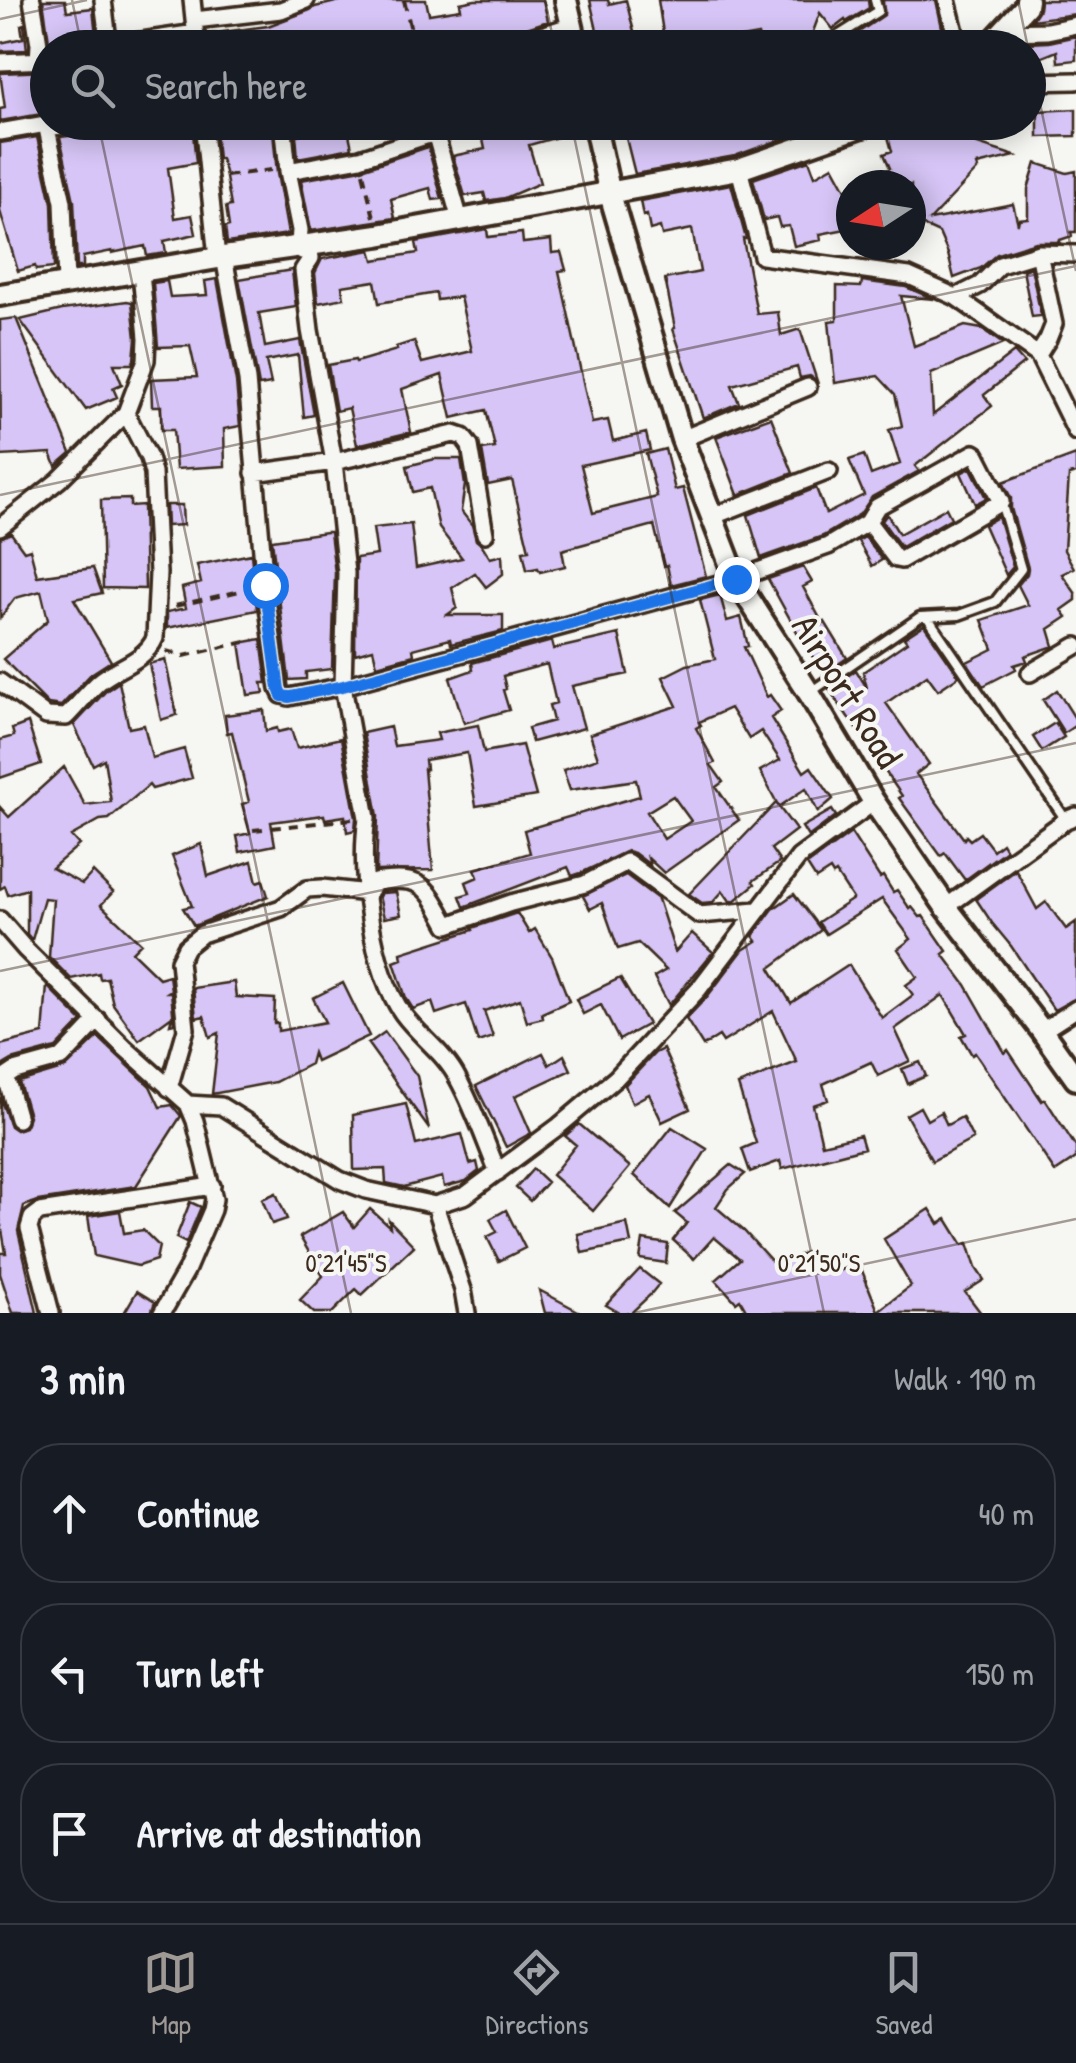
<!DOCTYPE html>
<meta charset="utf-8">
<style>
:root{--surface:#171b24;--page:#242831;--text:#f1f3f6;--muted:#9ea1a6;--line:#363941;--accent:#9f9995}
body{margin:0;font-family:"Patrick Hand",sans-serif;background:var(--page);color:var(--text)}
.compass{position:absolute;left:836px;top:170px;width:90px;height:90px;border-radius:50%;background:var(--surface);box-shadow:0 5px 25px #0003;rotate:258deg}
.stop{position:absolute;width:30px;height:30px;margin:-22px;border:8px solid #1a73e8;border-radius:50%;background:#fff}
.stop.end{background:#1a73e8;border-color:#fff;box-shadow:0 2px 10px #0008}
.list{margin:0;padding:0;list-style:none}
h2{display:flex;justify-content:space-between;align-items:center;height:130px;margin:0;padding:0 40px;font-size:42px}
h2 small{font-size:32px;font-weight:400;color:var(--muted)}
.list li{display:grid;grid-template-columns:65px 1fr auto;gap:30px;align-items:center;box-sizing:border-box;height:140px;margin:0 20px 20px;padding:0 20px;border:2px solid var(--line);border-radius:40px}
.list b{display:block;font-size:38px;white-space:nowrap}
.list em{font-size:32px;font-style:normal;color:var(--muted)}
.icon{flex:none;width:55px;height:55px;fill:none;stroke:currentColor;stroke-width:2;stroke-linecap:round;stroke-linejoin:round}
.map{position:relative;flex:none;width:1076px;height:1313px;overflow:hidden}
.search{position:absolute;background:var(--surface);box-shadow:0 5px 25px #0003;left:30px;right:30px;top:30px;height:110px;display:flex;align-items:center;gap:25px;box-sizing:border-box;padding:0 35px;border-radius:55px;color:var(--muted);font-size:38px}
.sheet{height:610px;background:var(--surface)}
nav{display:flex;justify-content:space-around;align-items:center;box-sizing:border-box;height:140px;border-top:2px solid var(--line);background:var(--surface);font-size:28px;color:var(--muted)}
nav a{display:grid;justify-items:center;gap:5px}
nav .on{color:var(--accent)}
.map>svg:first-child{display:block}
.building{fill:#d6c5f6;stroke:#3b2a1e;stroke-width:2.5;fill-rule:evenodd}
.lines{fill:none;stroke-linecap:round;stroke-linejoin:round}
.service-casing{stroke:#3b2a1e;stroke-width:15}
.minor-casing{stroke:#3b2a1e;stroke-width:22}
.tertiary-casing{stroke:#3b2a1e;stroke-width:28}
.path{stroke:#3b2a1e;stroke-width:4;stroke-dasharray:10 8;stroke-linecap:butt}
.service{stroke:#f6f6f2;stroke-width:8}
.minor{stroke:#f6f6f2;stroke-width:15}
.tertiary{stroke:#f6f6f2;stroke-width:20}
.route{stroke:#1a73e8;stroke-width:12}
.ticks{fill:none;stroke:#3b2a1e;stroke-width:2.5;stroke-opacity:0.45}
.labels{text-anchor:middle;stroke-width:8;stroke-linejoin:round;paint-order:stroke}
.street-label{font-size:38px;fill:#3b2a1e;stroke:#f6f6f2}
.ticks-label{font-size:25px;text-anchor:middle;fill:#3b2a1e;stroke:#f6f6f2;stroke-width:8;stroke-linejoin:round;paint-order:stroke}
</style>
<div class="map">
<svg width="1076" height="1313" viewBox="0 0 1076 1313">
<rect width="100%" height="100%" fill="#f6f6f2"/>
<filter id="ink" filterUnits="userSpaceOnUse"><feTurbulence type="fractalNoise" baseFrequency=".01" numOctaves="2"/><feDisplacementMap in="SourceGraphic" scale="20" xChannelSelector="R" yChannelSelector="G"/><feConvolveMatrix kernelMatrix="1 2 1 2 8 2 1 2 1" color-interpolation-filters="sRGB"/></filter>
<g filter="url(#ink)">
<path class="building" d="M43,0H65L67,11L93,8L96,35L71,38L73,48H50Z
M344,0H426L429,14L461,9L460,3L475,0H543L548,21L499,37L493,42L491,31L413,48H249V43L208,48L207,34L268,26L310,10L315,7Z
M590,0H608L609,4L626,0L638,48H601Z
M658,0H868L869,8L846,22L845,20L833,29L820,13L807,48H762L758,35L708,44L707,42L665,46Z
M883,0H936L943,32L932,35L937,48H853L850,38L884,15Z
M1040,0H1076V14L1032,20L1039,9Z
M24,24L27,50L0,51V43L23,38L21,25Z
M1076,36V60L1058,62L1057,51L1028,63V43L1049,42Z
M48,71V113L0,121V109L5,108L0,73Z
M1076,109V136L1038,137V111Z
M102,122H165L166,127L192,123L196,163L168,168L175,218L192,215L196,234L164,241L166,253L147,256L145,246L112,253V251L83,257V267H77L74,201L60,137L93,133L99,130Z
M214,122H272L277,173L288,234L227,243L225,227L229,226L226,207L231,206L225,172L221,159H218Z
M517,122H581L582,130L529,145L540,183L505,198L486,201L484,193L465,196L453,156L485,149L482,135L504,130L503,127Z
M622,122H781L785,138L735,156L635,174Z
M920,122H998L1002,138H959L1015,156L977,165L978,169L930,220L1013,204L1018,224L1019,219L1028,218V189L1036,163L1067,173L1076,171V232H1071L1072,236L1060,240V242H1036L997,254L981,268L954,278L948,254L939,233L915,222L921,221L911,193V185H867L890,168L884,154L892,151L887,133Z
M347,125L352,148L298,158L296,135Z
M37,137L52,203L54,268L36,270L35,266L18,271L0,211V143Z
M428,147L442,199L433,200L430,188L391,199L395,218L311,231L301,180L362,169Z
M809,160L815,176L833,166L851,199V228L820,234L821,240L794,246L789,226L780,227L777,217L764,220L753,179Z
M731,184L746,239H743L757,314L778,312L781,335L800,329L817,381L810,376L800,378L797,367L732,385L739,403L703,418L673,329L675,328L665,279L700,272L692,229L662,235L660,227L650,230L647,215L643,216L640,201Z
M487,229L488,237L522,233L523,243L551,240L552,253L561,252L566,270L559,271L592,423L608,420L613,441L646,433L650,450L581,465L593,513L657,497L646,454L665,449L675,490L683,488L706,576L671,585L667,565L664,566L654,525L562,550L565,566L540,572L538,568L527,570L523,551L529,550L512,480L488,485L482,450L495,448L486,410L452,418L442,375L402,389L411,432L357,445L349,408L336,411L328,365L355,360L356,362L397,350L396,347L414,341L422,363L472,351L460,297L437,300L436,293L379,303L375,281L342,286L344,298L318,303L315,273L322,259L371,250L374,260L418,253L416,242Z
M1031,267L1041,316L1032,317L1023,270Z
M292,270L296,307L259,313L265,347L300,340L314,415L304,417L298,355L266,361L271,384L259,386L239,279Z
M217,279L236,382L240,426L224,429L225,466L176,469L173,430H161V406H152L151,379L197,377L190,346L158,347L153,283L167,281L170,297L207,295L205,281Z
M862,281L906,287L934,299L901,296L914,346L965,326L982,329L1003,344L931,374L933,415L1014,352L1024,363L984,395L992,406L915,466L919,471L872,497L860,514L823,536L761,558L748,515L816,488L826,514L864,495L849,460L864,455L871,475L900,464L889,430L902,426L895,394L878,376L835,383L829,321L837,320V286L861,287Z
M127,301L132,302L136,338L134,360L132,364H114L122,384L113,388L117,397L86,410L20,320L62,310Z
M16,318L71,453L56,466L51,453L1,456L0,320Z
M771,417L793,473L738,495L716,437Z
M1076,455V473L1069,475L1064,550L1074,568L1062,574L1076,594V600L1062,610L1067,617L1049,629L1054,646L1025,656L1027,661L1014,665L1016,669L983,686L967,662L993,649L982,620L1028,605L1018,585L1027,574L1028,568L1011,508V498L1003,482Z
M435,459H461L465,485L461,511L472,525L476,540L482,545L490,558L502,555L503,574L486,587L475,573L452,588L457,608L447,615H503V631L451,644L450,639L413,649L414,655L377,665L373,649L355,654L356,558L377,555L373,528L411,524L416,568L462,558L439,528L430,488L413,492L407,466Z
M971,468L986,498L975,504L961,473Z
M130,499V506L143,505L145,589L103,588L101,500Z
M166,505H182L183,525L167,526Z
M946,508L951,518L901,547L882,521L887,514L899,534Z
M998,517L1013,567L1006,575L984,525Z
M326,532H330L335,573L332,669L306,672V679L289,680L272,540Z
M11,533L24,551L30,549L37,576L93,568L102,593L74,599L111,661L91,674L61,706L48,704L3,659L48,620L41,591L15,598L0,618V538Z
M865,537L882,560L872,566L858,541Z
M251,554L257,610L167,628V612L186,608L182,588L201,583L197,565Z
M803,567L812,582L803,587L823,624L825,622L847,658L824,674L801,639L768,579Z
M720,595L727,621L741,617L748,646L744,647L767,697L770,695L781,711L771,718L804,772L811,767L833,799L818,812L806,788L779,807L760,771L780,760L761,731L749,739L730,708L699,722L701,725L696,728L715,763L711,765L723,782L716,787L739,820L664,873L648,858L650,865L634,853L627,851L581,873L572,876L568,867L464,907L460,896L470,893L466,882L478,877L475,869L530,853L524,830L640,796L636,780L570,790L563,770L598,758L590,734L677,706L663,677L687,665L715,659L700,600ZM673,796L691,821L664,839L647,812Z
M924,625L959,676L938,690L927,675L886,703L929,764L916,774L964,839L966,836L970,840L980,833L993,850L1002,843L1006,850L965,880L945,853L941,856L899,798L902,796L829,689L856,670L867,688L863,672L907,642L904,638Z
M619,634L628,674L572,686L584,728L532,742L528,728L553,721L549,705L556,703L547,664L503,676L506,689L503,690L509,710L464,723L450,678L473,670L472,663L552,641L554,649Z
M261,639L267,683H262L264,693L248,695L240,643Z
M165,659L177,715L161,720L149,664Z
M119,682L129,728L144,725L152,758L184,749L192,778L152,789L149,785L109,819L100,820L71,836L79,845L52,868L82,884L93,872L113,892L101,905L141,943L132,952L159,978L169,975L171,990L168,992H171L174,1023L170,1024L172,1016L139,1040L113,1004L107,978L100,979L99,973L71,979L49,957L53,899L44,898L32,940L27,934V889L8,895L5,886L0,889V807L9,817L64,767L85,805L111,802L104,759L93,765L74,725L106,691Z
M1057,690L1076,720V725L1064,733L1043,700Z
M264,710L266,731L277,728L278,732L291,729L297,748L341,738L356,818L355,830L347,832L345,816L325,819L324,815L271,822L275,845L240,852L237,836L250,833L242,804L249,802L232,732L227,733L225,715Z
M28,723L41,764L0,778V740L14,736L12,729Z
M1055,723L1064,737L1042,751L1033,737Z
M478,725L484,752L522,745L536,796L476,806L467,753L425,760L426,769H424L433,870L376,871L378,816L363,733L390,727L394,746L439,740L437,733Z
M776,803L796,830L771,849L780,862L753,881L755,884L734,901H730L723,891L713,902L702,903L689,894Z
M832,810L836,816L808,837L802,827Z
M851,833L880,878L883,876L893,892L897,890L910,909L912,907L920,917L923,916L947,951L943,954L966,985L1005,1053L1008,1050L1042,1101L1045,1099L1076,1147V1158L1055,1172L975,1053L972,1055L961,1036L966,1034L943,995L895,1029L910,1061L878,1076L871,1062L823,1084L828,1100L813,1105L822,1144L860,1135L864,1148L782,1169L780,1161L750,1172L742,1149L756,1143L738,1085L797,1062L773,1011L723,1042L719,1036L703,1046L686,1019L707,997L743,950L757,941L753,936L773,909L794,894L821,930L770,968L791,1003L849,965L882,1018L913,995L906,985L917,977L898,949L911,939L882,899L826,934L818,922L853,899L836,873L833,875L830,870L816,879L807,865Z
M201,844L208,876L252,861L257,882L263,880L268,896L194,926L183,908L192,906L172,856Z
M1016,870L1037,909L1046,902L1066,929L1076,922V998L1054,1010L1011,946L992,923L976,899Z
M626,875L658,899L675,952L692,933L713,952L669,1005L654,977L666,970L638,943L618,949L602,903L590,909L583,896Z
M396,892L401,915L384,918L379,896L382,893Z
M517,913L529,933L535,929L552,957L569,1001L542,1013L543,1018L527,1022L520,999L484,1011L493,1037L478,1042L466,1004L436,1014L432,1002L413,1009L406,998L394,962L402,959L401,953L473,930L472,928Z
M620,978L648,1024L619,1040L601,1005L583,1014L576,999Z
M234,982L236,997L275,999L274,1023H278V1031L325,1022L313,998L343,983L369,1036L316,1061L313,1053L310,1064L275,1082L212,1094L219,1033L210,1037L204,1016L196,1018L193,988Z
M47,986L82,1021L56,1048L12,1060L0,1067V1045L43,1034Z
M385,1032L417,1076L429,1129L368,1044Z
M98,1037L150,1086L160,1107L172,1105L181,1116L136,1186L38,1201L24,1206L18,1231L37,1313H13L0,1274V1253H6L0,1219V1097L10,1126L16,1130L25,1127L29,1116L19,1082L66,1068Z
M663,1049L690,1109L662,1122L649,1094L632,1103L625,1085L655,1053Z
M543,1053L549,1065L564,1055L571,1070L515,1096L531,1133L506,1147L476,1086Z
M920,1062L926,1076L908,1084L902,1069Z
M406,1104L416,1145L462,1134L470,1164L477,1162L479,1171L466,1181L444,1187L442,1177L404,1187L386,1183L385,1169L354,1170L353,1115Z
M920,1107L927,1120L941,1112L947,1125L962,1117L973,1139L932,1161L906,1115Z
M579,1124L630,1167L593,1211L552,1175L576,1145L565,1136Z
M672,1127L707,1149L670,1208L634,1175Z
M731,1165L745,1174L728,1189L716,1207L744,1231L775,1265L809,1251L817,1270L831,1265L834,1273L859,1263L878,1311L911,1286L884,1239L930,1209L939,1224L947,1219L963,1245L968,1243L976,1268L984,1280L965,1292L981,1313H748L740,1299L736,1302L716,1280L740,1259L714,1237L694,1259L673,1240L687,1223L675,1213Z
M533,1169L547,1182L530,1201L516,1188Z
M276,1193L287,1219L272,1224L262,1199Z
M190,1202L201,1207L186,1243L176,1238Z
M370,1209L390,1227L389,1220L414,1246L362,1295L356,1289L332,1313H314L300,1300L323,1276L300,1237L343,1212L354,1227Z
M506,1210L525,1248L499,1261L487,1237L497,1232L490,1219Z
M120,1211L124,1233L143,1230L159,1246L156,1260L138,1266L94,1256L88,1216Z
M627,1223L631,1243L582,1253L578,1234Z
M643,1240L668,1244L666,1263L640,1259Z
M640,1269L659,1284L650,1295L631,1313H620L606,1305Z
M539,1290L582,1313H545Z
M137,1291L155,1302L151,1313H124Z"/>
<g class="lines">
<g class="service-casing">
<path id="service" d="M841,48L835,38L878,11L875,0
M928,618L1066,820
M812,691L920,617L959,615L995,602L1021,569L1001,502"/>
</g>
<g class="minor-casing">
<path id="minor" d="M32,0L39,44L38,62
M103,0L109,48
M192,0L197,48
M947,0L956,36L963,48
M195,20L281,10L306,0
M1002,32L1047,31L1076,25
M95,48L196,33
M502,48L570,26
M0,62L46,60
M1028,82L1076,81
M203,122L217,258
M283,122L288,171L300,230L299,245L302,251H310L311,258L303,270L310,330L334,462L346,573L343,686L367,818C359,871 371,969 403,1014C420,1037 445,1053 458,1079C474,1108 485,1141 498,1172
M432,122L460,220
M46,124L63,202L66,284
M0,132L46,124L53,127L91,122
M739,169L762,256L909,276L956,297L1038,355L1076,432
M288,171L360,158L435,133
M224,257L247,380L265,585L279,689L282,695L289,697L343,686L736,579L828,546L868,522L877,507L974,453L977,455L1001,502L901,560L896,559L868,522
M956,297L980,285L1000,265L1039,253L1076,254
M1038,355L1048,339L1054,324L1039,253
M682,439L808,387
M254,473L334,462L454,434L463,437L470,446L485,534
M711,517L829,471
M0,527L59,480L126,413L146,360L147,338L141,272
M1030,673L1076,646
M0,682L46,716L66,717C77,706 87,693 99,682C117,667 145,661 155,638L158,573L153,473L149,458L126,413
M368,893L376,882C424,875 427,887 448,925L511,903L585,884L627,862L699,915L757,910
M946,907L1066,820L1076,816
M0,920L26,950L125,1048L188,1104L195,1121L214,1199L212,1210L186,1271L162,1313
M1042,1031L1076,1009
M169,1088L186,1029L179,961L186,947L202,934L281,908L307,889L322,888L368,893
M188,1104L221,1106L340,1180L366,1190L435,1205L466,1195L559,1126L616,1078L698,990L799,857L874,802
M18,1119L6,1077L15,1071L62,1058L98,1020
M435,1205L463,1290L467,1313
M51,1313L29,1228L32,1218L40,1212L212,1186"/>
</g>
<g class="tertiary-casing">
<path id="tertiary" d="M566,0L577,48
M987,48L1026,6L1027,0
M594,122L610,194L682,439L736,579L809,693L874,802L946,907L1042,1031L1076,1079
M0,295L224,257L378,235L739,169L874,122"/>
</g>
<path class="path" d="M404,0L415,48
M363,173L374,217
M226,176L271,170
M175,606L249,589
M166,651L184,656L254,640
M253,830L352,819"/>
<use href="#service" class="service"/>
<use href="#minor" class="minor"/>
<use href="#tertiary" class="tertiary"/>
</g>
</g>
<g class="lines" filter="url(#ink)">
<path class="route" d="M265,585L279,689L282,696L290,697L343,686L736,579"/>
</g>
<path class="ticks" d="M72,0L82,48M545,0L555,48M1018,0L1028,48M0,19L87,0M1028,48L1076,271M98,122L351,1313M571,122L824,1313M0,495L1076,266M0,971L1076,743M634,1313L1076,1219"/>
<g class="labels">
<g class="street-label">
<text transform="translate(847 691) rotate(58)" y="13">Airport Road</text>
</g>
</g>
<g class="ticks-label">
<text x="346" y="1272">0°21'45"S</text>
<text x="819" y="1272">0°21'50"S</text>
</g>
</svg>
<svg class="compass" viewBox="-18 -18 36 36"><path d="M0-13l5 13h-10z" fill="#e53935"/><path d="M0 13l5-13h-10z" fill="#9ea1a6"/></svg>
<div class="stop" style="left:265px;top:585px"></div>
<div class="stop end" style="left:736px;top:579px"></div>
<div class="search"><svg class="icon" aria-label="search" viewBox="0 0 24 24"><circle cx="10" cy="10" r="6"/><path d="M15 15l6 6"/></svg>Search here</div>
</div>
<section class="sheet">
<h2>3 min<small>Walk · 190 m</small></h2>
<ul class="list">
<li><svg class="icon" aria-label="ahead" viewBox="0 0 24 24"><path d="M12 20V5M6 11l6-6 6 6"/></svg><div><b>Continue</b></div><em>40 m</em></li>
<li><svg class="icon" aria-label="left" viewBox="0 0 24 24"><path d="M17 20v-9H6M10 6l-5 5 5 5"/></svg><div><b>Turn left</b></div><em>150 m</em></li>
<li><svg class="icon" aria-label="arrive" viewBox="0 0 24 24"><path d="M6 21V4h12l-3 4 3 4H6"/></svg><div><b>Arrive at destination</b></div></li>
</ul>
</section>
<nav>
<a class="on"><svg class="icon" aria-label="map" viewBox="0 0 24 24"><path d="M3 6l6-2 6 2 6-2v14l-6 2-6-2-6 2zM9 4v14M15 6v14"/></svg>Map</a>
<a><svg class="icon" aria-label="directions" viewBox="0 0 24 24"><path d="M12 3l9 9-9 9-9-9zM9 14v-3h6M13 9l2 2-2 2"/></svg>Directions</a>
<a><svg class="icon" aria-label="saved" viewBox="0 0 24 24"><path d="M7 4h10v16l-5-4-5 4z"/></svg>Saved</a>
</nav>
